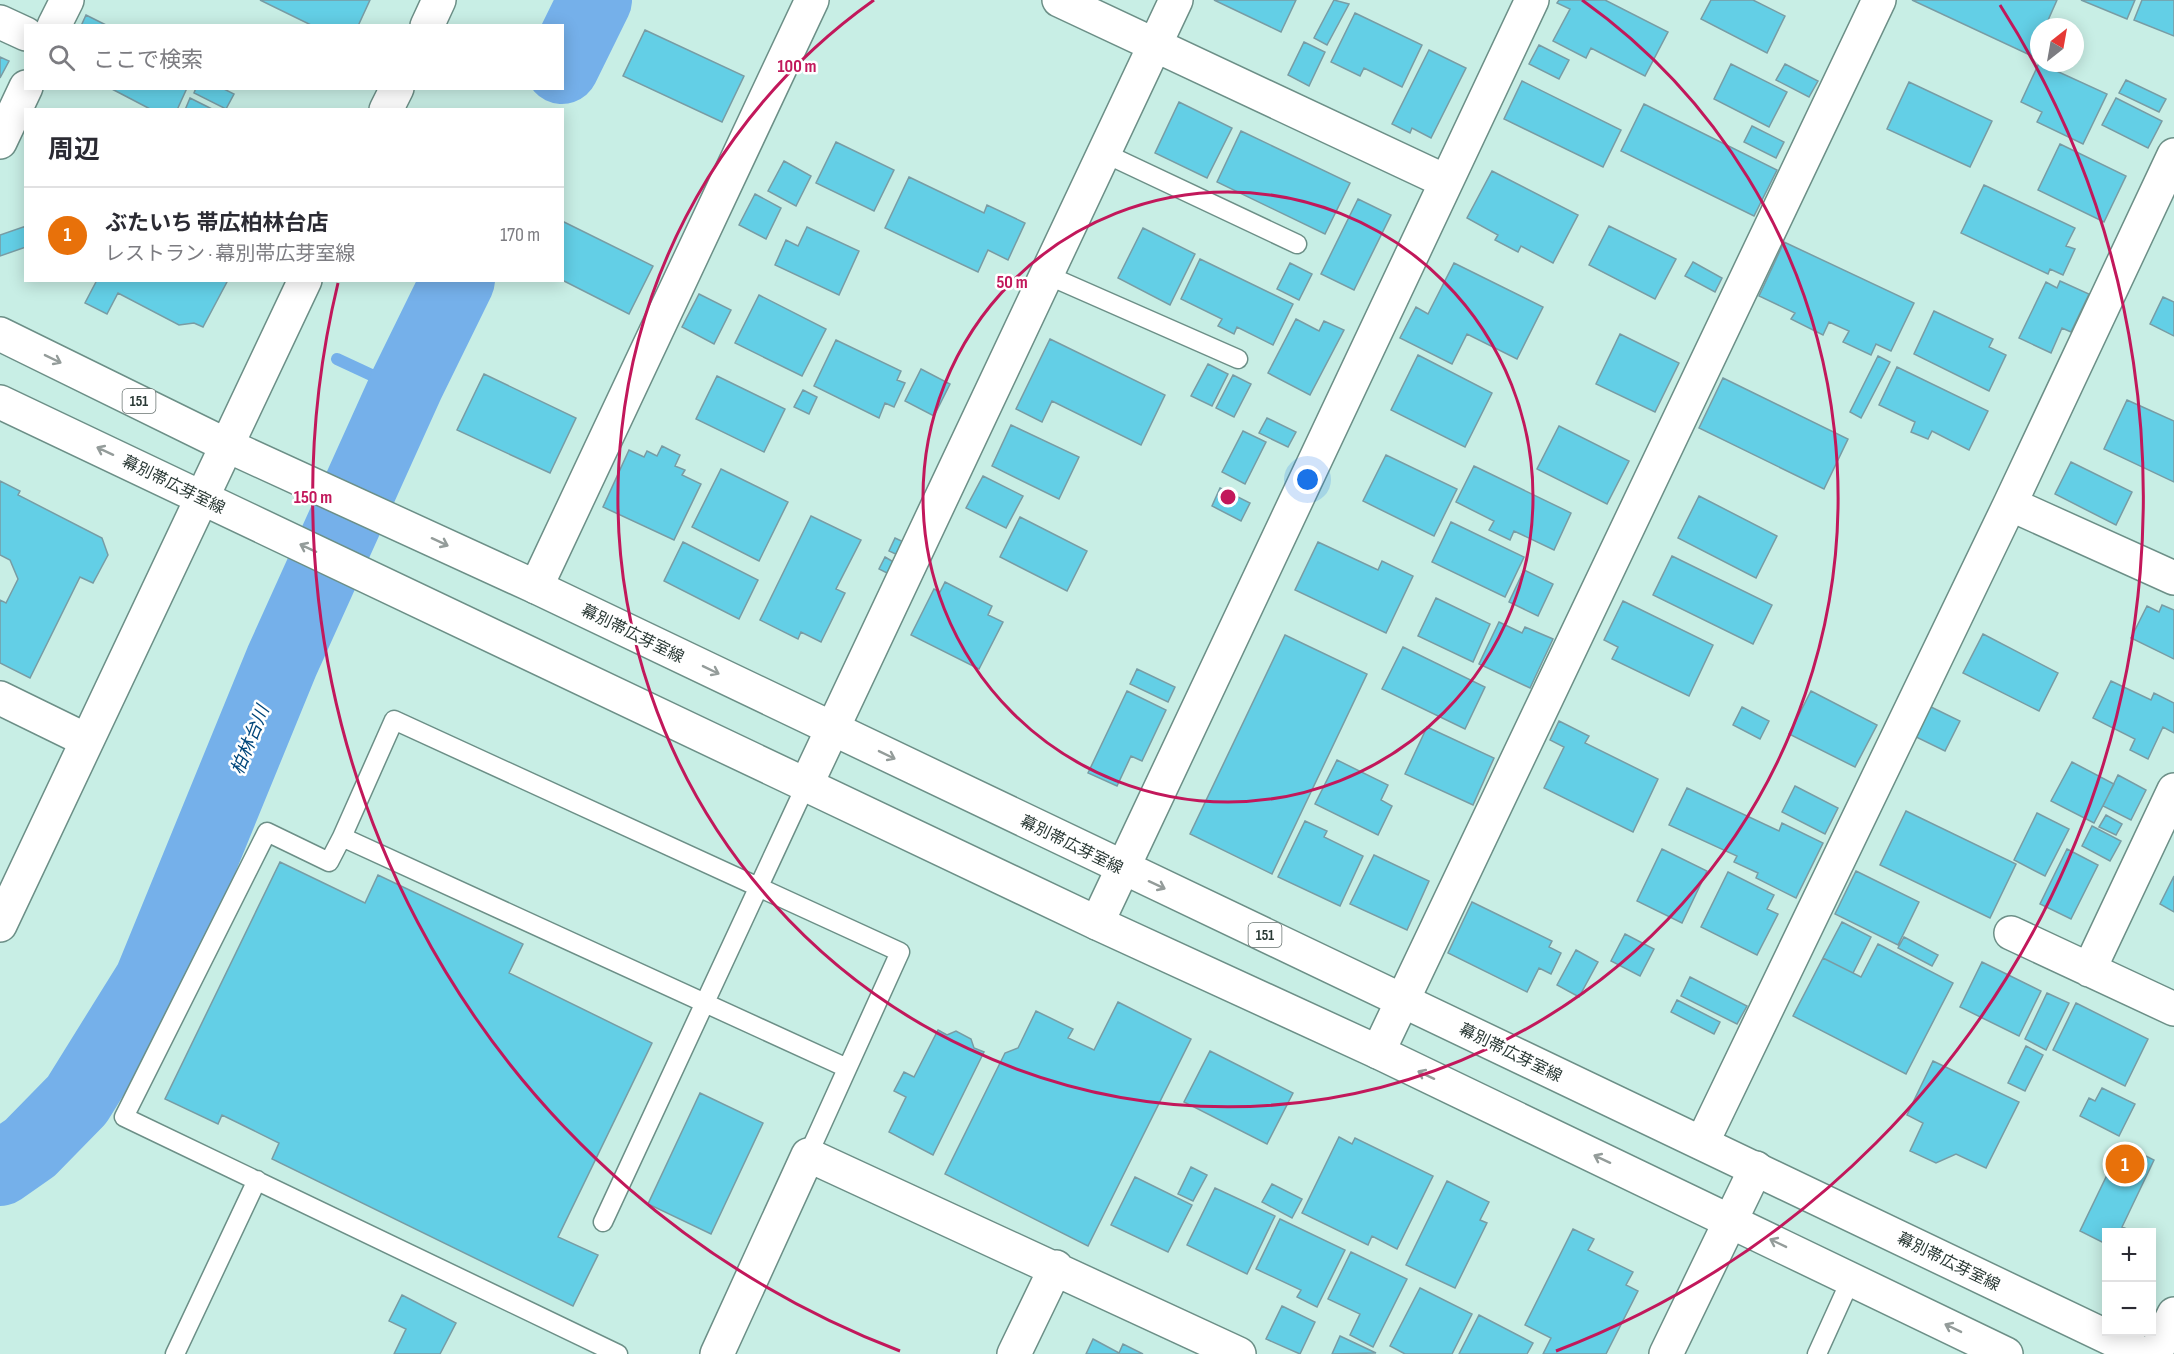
<!DOCTYPE html>
<html lang="ja">
<meta charset="utf-8">
<style>
:root{--surface:#fff;--page:#f2f2f3;--text:#2b2b33;--muted:#7c7c81;--line:#e1e1e2;--accent:#7c3aed}
body{margin:0;font-family:"Sofia Sans Condensed","Noto Sans JP",sans-serif;background:var(--page);color:var(--text)}
.controls{position:absolute;right:18px;bottom:18px;display:grid;overflow:hidden;border-radius:0px;box-shadow:0 3px 15px #0003}
.controls button{width:54px;height:54px;display:grid;place-items:center;padding:0;border:0;border-bottom:2px solid var(--line);background:var(--surface);color:var(--text);font:30px sans-serif}
.compass{position:absolute;left:2030px;top:18px;width:54px;height:54px;border-radius:50%;background:var(--surface);box-shadow:0 3px 15px #0003;rotate:31deg}
.you{position:absolute;left:1308px;top:480px;width:21px;height:21px;margin:-15px;border:4px solid #fff;border-radius:50%;background:#1a73e8;box-shadow:0 0 0 9px #1a73e833}
.badge{display:grid;place-items:center;width:39px;height:39px;border-radius:50%;background:var(--accent);color:#fff;font-size:20px;font-weight:700}
.pin{position:absolute;translate:-50% -50%;border:3px solid #fff;box-shadow:0 2px 6px #0006}
.list{margin:0;padding:0;list-style:none}
h2{display:flex;justify-content:space-between;align-items:center;height:78px;margin:0;padding:0 24px;font-size:26px}
h2 small{font-size:20px;font-weight:400;color:var(--muted)}
.list li{display:grid;grid-template-columns:39px 1fr auto;gap:18px;align-items:center;box-sizing:border-box;height:96px;padding:0 24px;border-top:2px solid var(--line)}
.list b{display:block;font-size:22px;white-space:nowrap}
.list p{margin:0;font-size:20px;white-space:nowrap;color:var(--muted)}
.list em{font-size:20px;font-style:normal;color:var(--muted)}
.icon{flex:none;width:33px;height:33px;fill:none;stroke:currentColor;stroke-width:2;stroke-linecap:round;stroke-linejoin:round}
.map{position:relative;flex:none;width:2174px;height:1354px;overflow:hidden}
.search{position:absolute;background:var(--surface);box-shadow:0 3px 15px #0003;left:24px;top:24px;width:540px;height:66px;display:flex;align-items:center;gap:15px;box-sizing:border-box;padding:0 21px;border-radius:0px;color:var(--muted);font-size:22px}
.panel{position:absolute;background:var(--surface);box-shadow:0 3px 15px #0003;left:24px;top:108px;width:540px;height:174px;border-radius:0px}
.map>svg:first-child{display:block}
.lines{fill:none;stroke-linecap:round;stroke-linejoin:round}
.stream{stroke:#75b0ea;stroke-width:12}
.river{stroke:#75b0ea;stroke-width:74}
.building{fill:#63cfe6;stroke:#789ca4;stroke-width:1.5}
.lane-casing{stroke:#6c8f87;stroke-width:21}
.street-casing{stroke:#6c8f87;stroke-width:36}
.secondary-casing{stroke:#6c8f87;stroke-width:36}
.primary-casing{stroke:#6c8f87;stroke-width:36}
.lane{stroke:#fff;stroke-width:18}
.street{stroke:#fff;stroke-width:33}
.secondary{stroke:#fff;stroke-width:33}
.primary{stroke:#fff;stroke-width:33}
.oneway{stroke:#949c9a}
.ring{fill:none;stroke:#c2185b;stroke-width:3}
.labels{text-anchor:middle;stroke-width:5;stroke-linejoin:round;paint-order:stroke}
.shield{fill:#fff;stroke:#6a7472;stroke-width:1.5}
.shield-label{font-size:15px;font-weight:bold;fill:#2a3935}
.street-label{font-size:16px;fill:#2a3935;stroke:#fff}
.water-label{font-size:18px;font-style:italic;fill:#00467a;stroke:#fff}
.centre{fill:#c2185b;stroke:#fff;stroke-width:3}
.ring-label{font-size:18px;text-anchor:middle;font-weight:bold;fill:#c2185b;stroke:#fff;stroke-width:5;stroke-linejoin:round;paint-order:stroke}
</style>
<div class="map">
<svg width="2174" height="1354" viewBox="0 0 2174 1354">
<rect width="100%" height="100%" fill="#c8eee5"/>
<g class="lines">
<path class="stream" d="M337,359L380,379L407,384"/>
<path class="river" d="M562,67L595,0
M0,1169L30,1148L77,1100L151,981L282,661L407,384L458,280"/>
</g>
<path class="building" d="M260,0H370L358,26H313Z
M1214,0H1296L1281,32Z
M1334,0L1349,4L1327,45L1314,38Z
M1559,0H1605L1668,32L1645,76L1591,48L1586,58L1553,41L1570,9L1557,3Z
M1711,0H1753L1785,16L1767,53L1701,19Z
M1912,0H2057L2045,27H2039V40L2032,56Z
M2081,0H2135L2127,19Z
M2142,0H2174V36L2134,20Z
M1355,13L1422,45L1402,87L1364,68L1360,76L1331,62Z
M86,15L108,26H81Z
M645,30L744,76L722,122L623,76Z
M1304,42L1325,52L1309,86L1288,75Z
M1539,45L1569,60L1559,79L1529,64Z
M1429,50L1466,68L1431,138L1412,128L1410,133L1392,124Z
M0,57L9,61L0,78Z
M2039,63L2107,94L2083,144L2037,122L2042,112L2021,102Z
M1731,64L1787,92L1769,127L1714,99Z
M1785,64L1818,81L1809,97L1776,80Z
M2126,80L2166,99L2159,112L2119,93Z
M1522,81L1621,130L1603,167L1504,119Z
M1909,82L1992,121L1970,167L1887,129Z
M110,88H187L177,110H152Z
M196,88H222L234,94L226,109L194,93Z
M190,98L214,110H185Z
M2116,98L2162,121L2148,148L2102,125Z
M1179,102L1232,128L1207,178L1155,153Z
M1644,104L1777,170L1754,216L1621,151Z
M1752,126L1784,142L1776,158L1744,142Z
M1241,131L1350,183L1325,234L1217,182Z
M836,142L894,170L874,211L816,183Z
M2060,144L2126,176L2104,222L2038,190Z
M784,161L811,176L796,206L768,191Z
M1492,171L1578,215L1553,263L1521,246L1518,252L1495,240L1498,235L1467,218Z
M909,177L984,213L987,205L1025,223L1008,260L988,250L978,272L885,228Z
M1984,185L2075,228L2066,246L2075,249L2063,275L2050,269L2048,274L1961,233Z
M755,194L781,208L766,239L739,225Z
M1358,199L1391,215L1354,290L1321,274Z
M562,221L653,266L629,314L562,280Z
M26,226V247L0,256V235Z
M1609,226L1676,259L1655,299L1589,265Z
M807,227L859,251L839,295L775,265L786,240L798,246Z
M1143,228L1195,254L1170,305L1118,278Z
M1784,242L1914,303L1891,351L1876,344L1871,355L1843,342L1849,331L1829,322L1823,335L1791,319L1795,313L1759,296Z
M1200,259L1293,304L1273,345L1237,327L1234,334L1218,326L1222,319L1181,299Z
M1693,262L1722,278L1715,292L1685,276Z
M1290,263L1312,274L1299,300L1277,289Z
M1454,263L1543,307L1517,359L1467,334L1452,364L1400,338L1416,307L1428,314Z
M97,280H228L203,327L194,323L179,325L118,293L107,314L85,303Z
M2060,281L2089,294L2071,332L2062,328L2051,353L2019,338L2046,282L2057,288Z
M699,294L731,310L714,344L682,327Z
M759,295L826,329L802,376L735,343Z
M2163,297L2174,302V336L2150,324Z
M1934,311L1993,339L1989,347L2006,355L1989,391L1914,354Z
M1296,319L1319,331L1324,321L1344,330L1310,395L1268,373Z
M1620,334L1679,363L1655,412L1596,384Z
M1050,339L1165,395L1141,445L1052,401L1042,422L1016,409Z
M836,340L901,371L897,380L905,383L894,407L885,403L879,418L814,386Z
M1418,355L1492,393L1465,447L1391,410Z
M1878,356L1890,362L1861,418L1850,412Z
M1208,364L1228,374L1212,406L1191,396Z
M1897,367L1988,411L1969,450L1932,431L1928,439L1911,432L1915,422L1879,405Z
M921,369L950,384L934,416L905,401Z
M484,374L576,418L550,473L457,430Z
M1233,375L1251,384L1234,417L1216,408Z
M717,376L785,409L764,452L696,419Z
M1723,378L1848,439L1824,489L1699,428Z
M803,390L817,397L809,414L794,407Z
M2127,400L2174,421V482L2104,449Z
M1267,418L1296,432L1288,447L1259,433Z
M1011,425L1079,457L1059,499L992,466Z
M1559,426L1629,461L1607,504L1537,469Z
M1243,431L1266,442L1245,484L1222,472Z
M662,446L680,455L675,466L685,470L682,475L701,484L674,540L603,507L629,450L644,457L647,451L657,456Z
M1386,455L1457,489L1434,536L1363,501Z
M2071,462L2132,492L2116,525L2055,494Z
M1474,466L1571,513L1554,550L1514,531L1510,540L1489,530L1494,521L1456,502Z
M721,469L788,502L759,561L692,527Z
M983,476L1023,496L1006,528L966,508Z
M0,481L20,491L18,495L102,538L108,555L93,583L80,577L30,678L0,663V600L6,603L18,579L10,560L0,555Z
M1220,488L1250,503L1241,521L1212,506Z
M1699,496L1777,536L1756,578L1678,538Z
M811,516L861,540L836,589L845,593L821,642L801,632L798,639L760,620Z
M1020,517L1087,551L1067,591L1000,557Z
M1451,522L1524,557L1505,597L1432,562Z
M895,538L908,544L902,557L889,551Z
M683,542L758,580L739,619L664,581Z
M1318,542L1378,570L1382,561L1413,576L1386,633L1295,590Z
M1672,556L1772,605L1753,644L1653,595Z
M885,557L897,564L891,575L879,569Z
M1524,570L1553,584L1538,616L1509,602Z
M945,582L992,606L988,615L1003,622L979,669L911,635L934,589L940,592Z
M1436,598L1490,624L1473,662L1418,636Z
M1623,601L1713,645L1689,696L1612,659L1618,647L1604,640Z
M2162,605L2174,610V659L2131,638L2147,606L2159,612Z
M1499,622L1522,633L1525,627L1553,639L1530,688L1479,664Z
M1983,634L2058,673L2039,711L1963,673Z
M1285,635L1367,674L1272,874L1190,834Z
M1403,647L1485,687L1465,729L1382,689Z
M1137,669L1175,687L1168,702L1130,684Z
M2111,681L2151,700L2154,693L2174,703V733L2163,727L2148,759L2130,750L2135,739L2093,718Z
M1127,691L1166,710L1142,761L1131,756L1117,786L1088,773Z
M1811,691L1877,725L1855,767L1789,734Z
M1929,706L1960,721L1945,751L1914,736Z
M1742,707L1769,721L1760,739L1733,725Z
M1559,721L1589,736L1585,743L1658,779L1633,832L1544,788L1564,747L1550,740Z
M1427,727L1494,758L1473,805L1405,774Z
M1337,760L1388,785L1381,800L1392,806L1378,835L1315,804Z
M2072,762L2114,784L2094,823L2051,801Z
M2118,775L2146,790L2131,820L2103,806Z
M1795,786L1838,808L1825,834L1782,812Z
M1687,788L1779,831L1782,823L1823,843L1796,898L1756,878L1758,873L1734,862L1737,856L1669,825Z
M1906,811L2016,864L1990,918L1880,865Z
M2037,813L2069,829L2045,876L2014,860Z
M2106,815L2122,824L2116,835L2099,827Z
M1305,821L1327,831L1324,837L1363,856L1340,906L1278,877Z
M2092,826L2121,841L2110,861L2082,846Z
M1662,849L1707,871L1682,923L1637,901Z
M2067,849L2098,865L2071,919L2040,904Z
M1374,855L1429,881L1407,930L1350,904Z
M280,862L365,903L378,875L523,944L509,973L652,1043L558,1237L598,1255L573,1306L272,1159L279,1143L222,1115L218,1124L165,1099Z
M1856,871L1919,902L1898,945L1835,914Z
M1728,872L1774,895L1767,909L1778,914L1757,955L1701,927Z
M2174,876V912L2160,904Z
M1472,902L1552,941L1549,947L1561,953L1551,974L1539,968L1527,992L1448,953Z
M1842,922L1871,937L1853,973L1823,958Z
M1625,934L1654,949L1640,976L1611,961Z
M1904,937L1938,955L1932,966L1898,948Z
M1878,944L1953,983L1906,1074L1793,1016L1823,958L1861,977Z
M1576,950L1598,962L1579,997L1557,985Z
M1982,962L2041,991L2019,1036L1960,1007Z
M1690,977L1747,1006L1737,1024L1681,996Z
M2047,993L2069,1003L2046,1050L2025,1039Z
M1677,1000L1720,1022L1714,1034L1671,1012Z
M1118,1002L1191,1039L1088,1246L945,1174L1005,1053L1018,1048L1036,1011L1073,1029L1068,1038L1094,1050Z
M2076,1003L2148,1039L2125,1086L2053,1050Z
M938,1030L947,1035L956,1031L971,1039L974,1048L984,1052L933,1155L889,1132L906,1097L894,1091L904,1072L914,1077Z
M2026,1046L2043,1055L2025,1091L2008,1083Z
M1210,1051L1293,1093L1267,1144L1184,1102Z
M1933,1061L2019,1102L1986,1168L1956,1154L1936,1163L1910,1151L1923,1123L1907,1115Z
M2102,1088L2135,1104L2119,1136L2080,1116L2089,1098L2095,1101Z
M700,1093L763,1123L711,1234L648,1204Z
M1339,1137L1352,1144L1355,1138L1433,1176L1397,1249L1372,1236L1368,1245L1302,1213Z
M2122,1144L2154,1160L2122,1227L2134,1232H2106V1244L2080,1231Z
M1191,1167L1207,1175L1193,1201L1178,1194Z
M1135,1177L1192,1205L1168,1252L1111,1225Z
M1447,1181L1489,1202L1480,1220L1487,1223L1455,1288L1406,1265Z
M1272,1184L1302,1199L1292,1218L1262,1202Z
M1215,1188L1275,1216L1247,1274L1187,1245Z
M1280,1219L1345,1250L1317,1307L1297,1297L1301,1290L1256,1269Z
M1573,1229L1594,1239L1588,1250L1633,1272L1626,1285L1638,1291L1606,1354H1543L1551,1338L1525,1325Z
M1351,1252L1407,1279L1373,1347L1350,1335L1360,1314L1328,1299Z
M1420,1288L1472,1314L1452,1354H1405L1390,1346Z
M402,1295L456,1323L440,1354H394L406,1329L389,1321Z
M1282,1306L1315,1322L1300,1354L1266,1339Z
M1479,1315L1533,1343L1527,1354H1459Z
M1340,1336L1376,1353L1332,1354Z
M1093,1339L1119,1353L1123,1344L1143,1354H1086Z"/>
<g class="lines">
<g class="lane-casing">
<path id="lane" d="M1104,153L1297,244
M1047,275L1238,359
M342,837L329,862L267,832L124,1117L618,1354
M808,1155L900,952L394,720L342,837L847,1068
M603,1222L806,785
M175,1354L257,1180
M1817,1354L1851,1279"/>
</g>
<g class="street-casing">
<path id="street" d="M1059,0L1445,181
M0,22L26,34
M54,26L67,0
M427,26L439,0
M386,110L397,88
M0,142L26,87
M2010,504L2174,578
M536,587L812,0
M0,698L86,740
M806,785L1176,0
M1097,923L1532,0
M0,925L305,280
M2011,933L2174,1009
M2089,970L2174,790
M1378,1052L1879,0
M1702,1143L2010,504L2174,155
M717,1354L808,1155L1239,1354
M1014,1354L1056,1267
M2155,1354L2174,1314"/>
</g>
<g class="secondary-casing">
<path id="secondary" d="M1666,1354L1756,1168"/>
</g>
<g class="primary-casing">
<path id="primary" d="M0,334L226,445L536,587L2143,1354
M0,402L1097,923L1378,1052L2006,1354"/>
</g>
<use href="#lane" class="lane"/>
<use href="#street" class="street"/>
<use href="#secondary" class="secondary"/>
<use href="#primary" class="primary"/>
</g>
<defs><path id="oneway-shaft" d="M-6 0H5M1.5-3L5.5 0L1.5 3" fill="none" stroke-width="1.6" stroke-linecap="round" stroke-linejoin="round" transform="scale(1.5)"/></defs>
<g class="oneway">
<use href="#oneway-shaft" transform="translate(53 359) rotate(26)"/>
<use href="#oneway-shaft" transform="translate(105 451) rotate(-155)"/>
<use href="#oneway-shaft" transform="translate(440 542) rotate(25)"/>
<use href="#oneway-shaft" transform="translate(308 548) rotate(-155)"/>
<use href="#oneway-shaft" transform="translate(711 670) rotate(26)"/>
<use href="#oneway-shaft" transform="translate(887 755) rotate(26)"/>
<use href="#oneway-shaft" transform="translate(1157 885) rotate(25)"/>
<use href="#oneway-shaft" transform="translate(1426 1075) rotate(-155)"/>
<use href="#oneway-shaft" transform="translate(1602 1159) rotate(-155)"/>
<use href="#oneway-shaft" transform="translate(1778 1243) rotate(-154)"/>
<use href="#oneway-shaft" transform="translate(1953 1328) rotate(-154)"/>
</g>
<g class="ring">
<circle cx="1228" cy="497" r="305"/>
<path d="M1582 0A610 610 0 1 1 874 0"/>
<path d="M900 1351A915 915 0 0 1 338 283M2000 5A915 915 0 0 1 1556 1351"/>
</g>
<g class="labels">
<g class="shield">
<rect x="122.5" y="389" width="33" height="24" rx="4.5"/>
<rect x="1248.5" y="923" width="33" height="24" rx="4.5"/>
</g>
<g class="shield-label">
<text x="139" y="406">151</text>
<text x="1265" y="940">151</text>
</g>
<g class="street-label">
<text transform="translate(174 484) rotate(26)" y="6">幕別帯広芽室線</text>
<text transform="translate(633 633) rotate(26)" y="6">幕別帯広芽室線</text>
<text transform="translate(1072 844) rotate(26)" y="6">幕別帯広芽室線</text>
<text transform="translate(1511 1052) rotate(26)" y="6">幕別帯広芽室線</text>
<text transform="translate(1949 1261) rotate(26)" y="6">幕別帯広芽室線</text>
</g>
<g class="water-label">
<text transform="translate(250 740) rotate(-68)" y="6">柏林台川</text>
</g>
</g>
<circle cx="1228" cy="497" r="9" class="centre"/>
<g class="ring-label">
<text x="797" y="72">100 m</text>
<text x="1012" y="288">50 m</text>
<text x="313" y="503">150 m</text>
</g>
</svg>
<div class="controls">
<button>+</button>
<button>−</button>
</div>
<svg class="compass" viewBox="-18 -18 36 36"><path d="M0-13l5 13h-10z" fill="#e53935"/><path d="M0 13l5-13h-10z" fill="#7c7c81"/></svg>
<div class="you"></div>
<div class="pin badge" style="left:2125px;top:1164px;background:#e8710a">1</div>
<div class="search"><svg class="icon" aria-label="search" viewBox="0 0 24 24"><circle cx="10" cy="10" r="6"/><path d="M15 15l6 6"/></svg>ここで検索</div>
<section class="panel">
<h2>周辺<small></small></h2>
<ul class="list">
<li><span class="badge" style="background:#e8710a">1</span><div><b>ぶたいち 帯広柏林台店</b><p>レストラン · 幕別帯広芽室線</p></div><em>170 m</em></li>
</ul>
</section>
</div>
